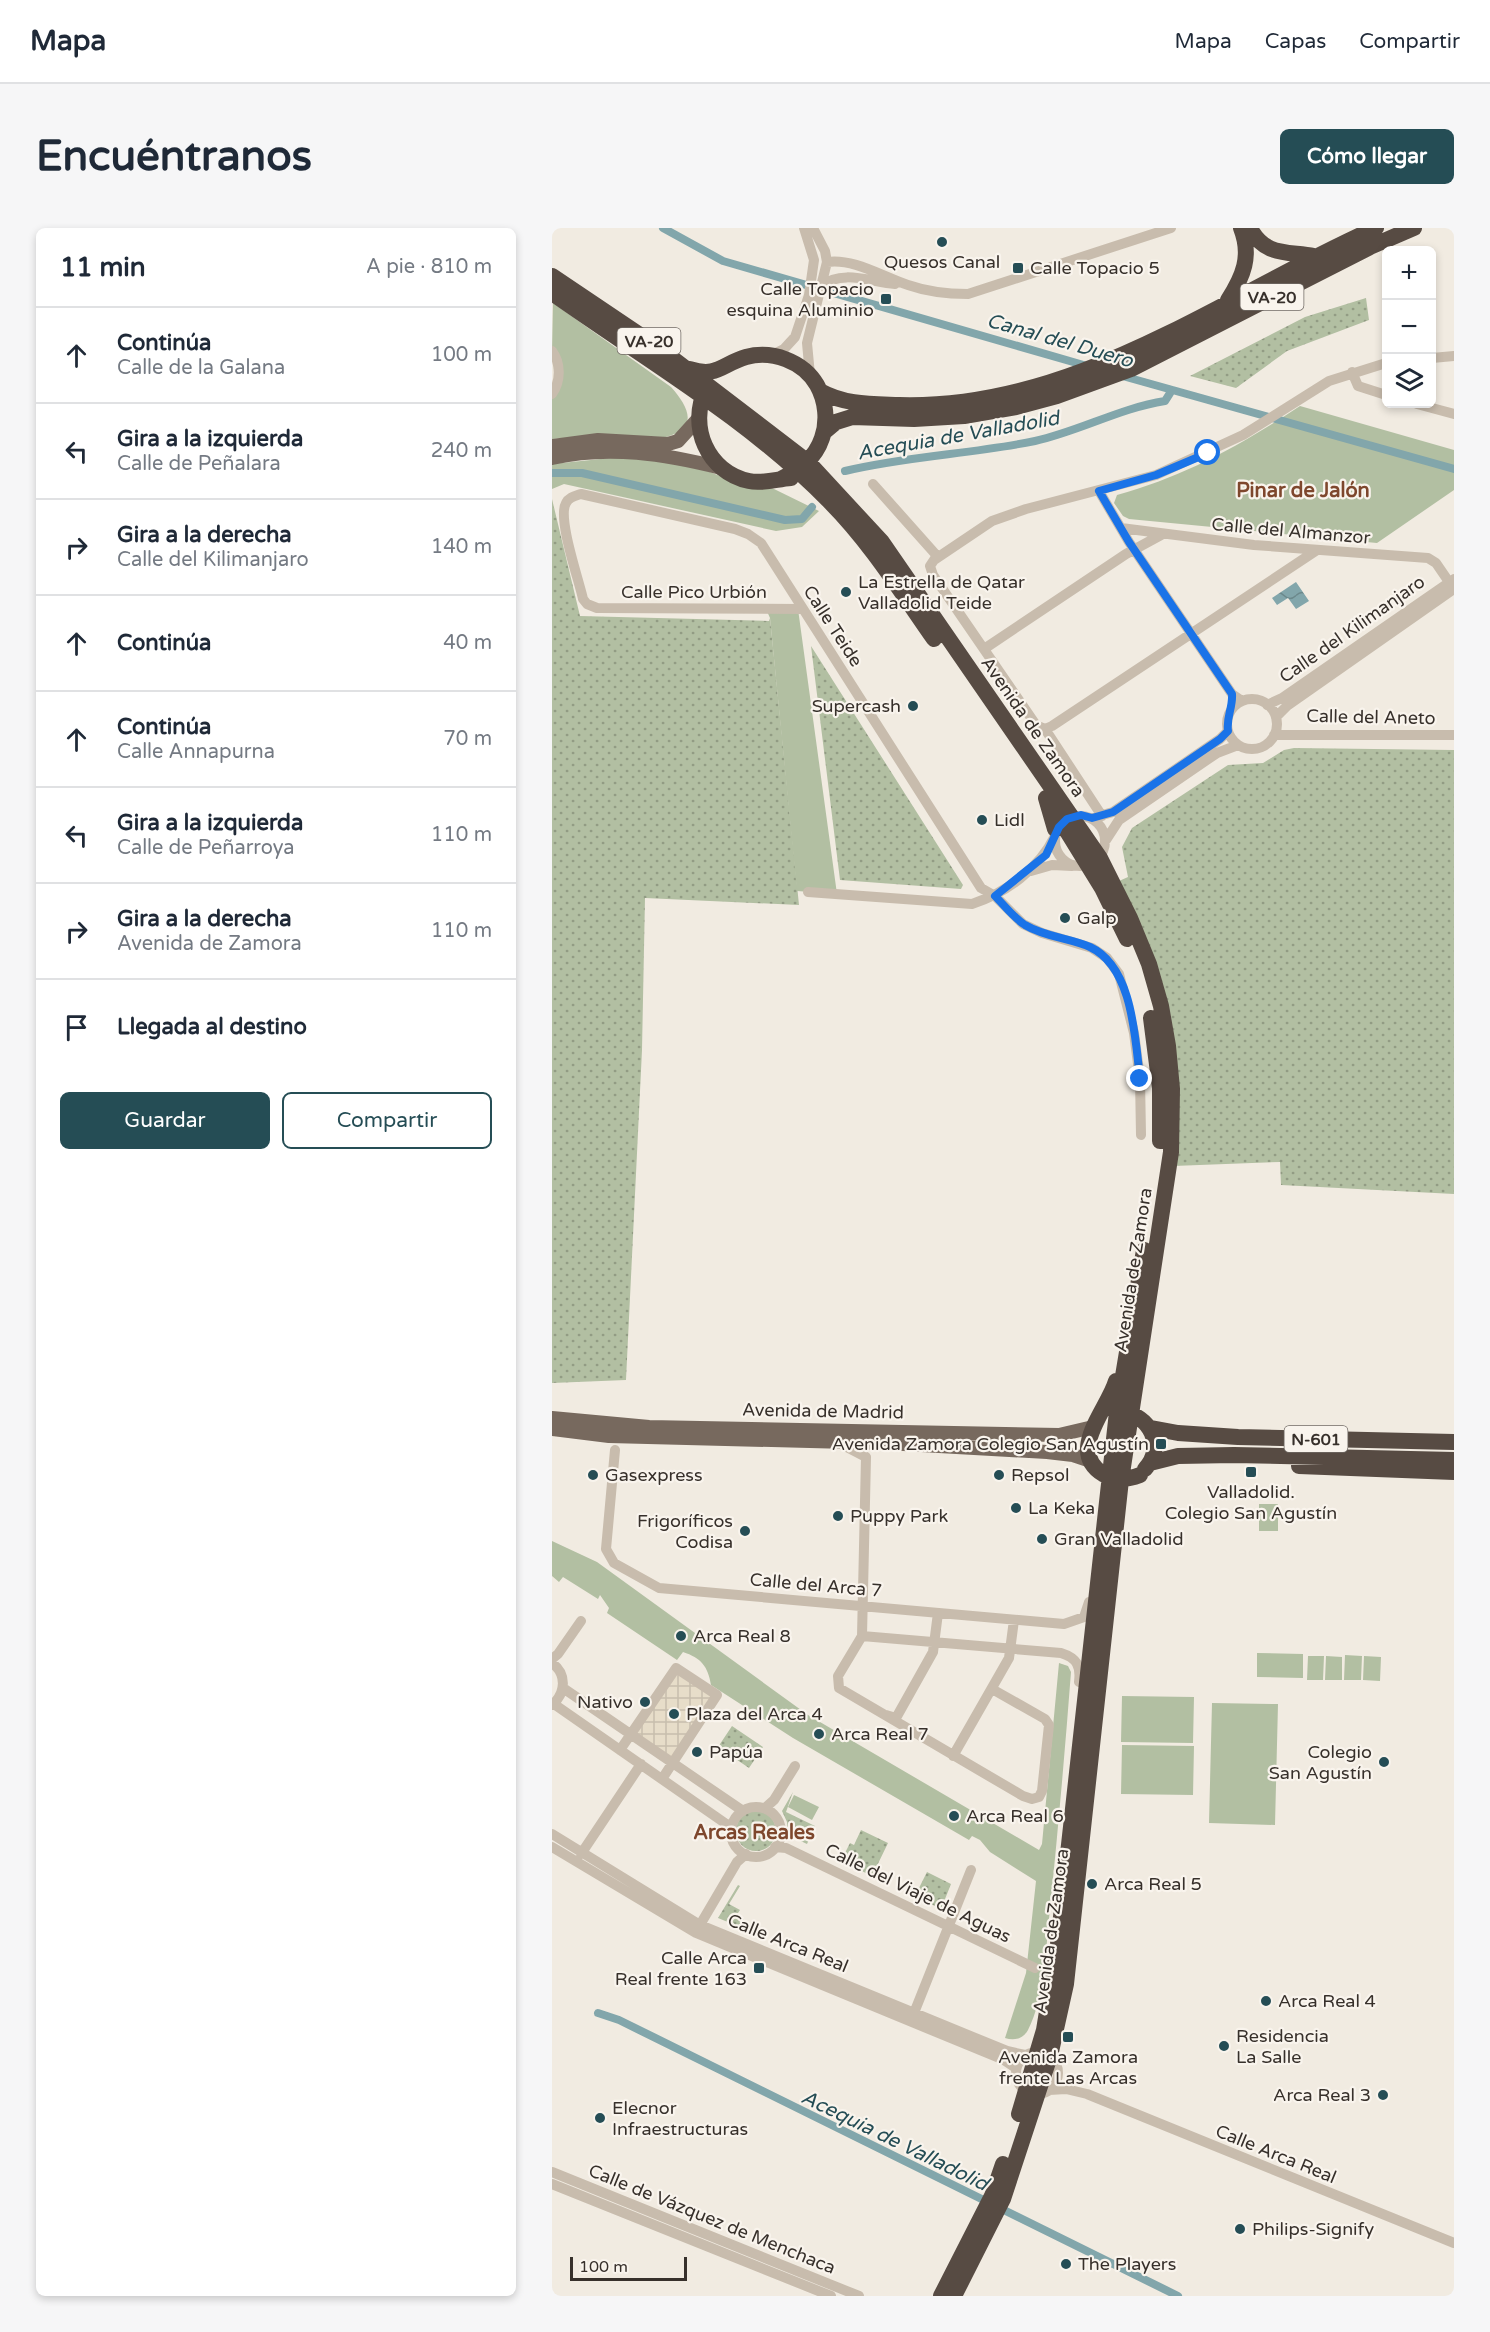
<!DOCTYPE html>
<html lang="es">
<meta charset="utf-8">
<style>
:root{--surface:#fff;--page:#f6f6f7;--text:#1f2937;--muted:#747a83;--line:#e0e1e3;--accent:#254d55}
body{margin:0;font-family:"Varela Round",sans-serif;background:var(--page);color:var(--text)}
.controls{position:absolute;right:18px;top:18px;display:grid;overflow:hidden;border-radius:9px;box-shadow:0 3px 9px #0003}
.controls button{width:54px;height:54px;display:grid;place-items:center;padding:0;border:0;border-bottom:2px solid var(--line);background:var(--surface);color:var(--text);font:30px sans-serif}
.scale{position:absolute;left:18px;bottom:15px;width:117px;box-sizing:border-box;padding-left:6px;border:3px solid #37302b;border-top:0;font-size:16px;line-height:21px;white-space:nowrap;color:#37302b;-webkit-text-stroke:4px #f9f4ed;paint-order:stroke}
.stop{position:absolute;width:18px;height:18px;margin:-14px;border:4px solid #1a73e8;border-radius:50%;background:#fff}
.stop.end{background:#1a73e8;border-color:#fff;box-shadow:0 2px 6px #0008}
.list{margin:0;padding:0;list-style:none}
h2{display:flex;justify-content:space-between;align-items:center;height:78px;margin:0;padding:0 24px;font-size:26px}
h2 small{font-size:20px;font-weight:400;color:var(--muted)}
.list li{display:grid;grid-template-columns:39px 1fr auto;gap:18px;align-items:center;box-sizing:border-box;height:96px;padding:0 24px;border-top:2px solid var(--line)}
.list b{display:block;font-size:22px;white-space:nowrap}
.list p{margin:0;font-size:20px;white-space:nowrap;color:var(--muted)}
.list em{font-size:20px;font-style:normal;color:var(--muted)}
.actions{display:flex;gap:12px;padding:18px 24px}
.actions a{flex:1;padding:14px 0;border:2px solid var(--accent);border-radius:9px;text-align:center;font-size:21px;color:var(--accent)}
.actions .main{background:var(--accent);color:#fff}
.icon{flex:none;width:33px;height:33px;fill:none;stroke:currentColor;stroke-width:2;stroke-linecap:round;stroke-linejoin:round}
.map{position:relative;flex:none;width:902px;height:2068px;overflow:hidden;border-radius:9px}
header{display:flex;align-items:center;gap:36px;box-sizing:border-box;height:84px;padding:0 30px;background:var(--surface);border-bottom:2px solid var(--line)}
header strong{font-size:28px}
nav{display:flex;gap:33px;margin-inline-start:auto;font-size:21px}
.intro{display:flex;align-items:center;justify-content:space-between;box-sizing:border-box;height:144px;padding:0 36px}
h1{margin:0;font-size:42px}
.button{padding:15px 27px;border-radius:9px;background:var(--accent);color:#fff;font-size:21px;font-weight:700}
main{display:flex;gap:36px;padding:0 36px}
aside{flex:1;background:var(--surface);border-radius:9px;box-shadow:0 3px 9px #0003}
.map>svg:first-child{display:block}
.grass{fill:url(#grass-dots)}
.park{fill:#b2bfa2}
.plaza{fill:url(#plaza-grid)}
.water{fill:url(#water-waves)}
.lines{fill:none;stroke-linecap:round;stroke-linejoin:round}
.canal{stroke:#82a6ab;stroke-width:8}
.minor{stroke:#c8bcad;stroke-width:10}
.major{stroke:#77695e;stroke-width:14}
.highway{stroke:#574b43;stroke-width:16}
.route{stroke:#1a73e8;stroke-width:8}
.poi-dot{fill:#254d55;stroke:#f9f4ed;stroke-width:2}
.labels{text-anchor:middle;stroke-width:4.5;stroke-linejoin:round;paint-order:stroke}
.shield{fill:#f9f4ed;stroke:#716b65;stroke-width:1.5}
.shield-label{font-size:16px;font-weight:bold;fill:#37302b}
.poi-label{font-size:18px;fill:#37302b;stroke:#f9f4ed;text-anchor:start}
.street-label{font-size:18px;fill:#37302b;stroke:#f9f4ed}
.water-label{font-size:20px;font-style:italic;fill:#254d55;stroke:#f9f4ed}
.neighbourhood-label{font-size:20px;font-weight:bold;fill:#7e472d;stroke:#f9f4ed}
</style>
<header>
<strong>Mapa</strong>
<nav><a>Mapa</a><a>Capas</a><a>Compartir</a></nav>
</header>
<div class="intro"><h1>Encuéntranos</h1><a class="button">Cómo llegar</a></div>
<main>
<aside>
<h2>11 min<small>A pie · 810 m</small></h2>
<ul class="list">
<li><svg class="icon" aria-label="ahead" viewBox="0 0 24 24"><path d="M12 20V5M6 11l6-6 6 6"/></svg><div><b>Continúa</b><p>Calle de la Galana</p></div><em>100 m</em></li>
<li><svg class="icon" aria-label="left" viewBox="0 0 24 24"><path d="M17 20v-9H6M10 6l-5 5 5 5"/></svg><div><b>Gira a la izquierda</b><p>Calle de Peñalara</p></div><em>240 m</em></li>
<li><svg class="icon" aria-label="right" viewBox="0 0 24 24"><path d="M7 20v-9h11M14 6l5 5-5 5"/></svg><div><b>Gira a la derecha</b><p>Calle del Kilimanjaro</p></div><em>140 m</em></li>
<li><svg class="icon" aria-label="ahead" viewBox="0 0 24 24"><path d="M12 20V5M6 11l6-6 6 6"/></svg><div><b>Continúa</b></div><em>40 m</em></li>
<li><svg class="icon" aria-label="ahead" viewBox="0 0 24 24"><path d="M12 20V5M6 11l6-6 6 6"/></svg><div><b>Continúa</b><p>Calle Annapurna</p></div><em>70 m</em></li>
<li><svg class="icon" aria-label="left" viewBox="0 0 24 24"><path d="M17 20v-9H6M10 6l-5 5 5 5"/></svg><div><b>Gira a la izquierda</b><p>Calle de Peñarroya</p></div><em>110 m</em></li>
<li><svg class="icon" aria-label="right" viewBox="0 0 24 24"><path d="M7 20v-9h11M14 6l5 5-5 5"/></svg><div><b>Gira a la derecha</b><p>Avenida de Zamora</p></div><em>110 m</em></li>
<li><svg class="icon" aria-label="arrive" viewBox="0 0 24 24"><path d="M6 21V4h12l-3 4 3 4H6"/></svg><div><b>Llegada al destino</b></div></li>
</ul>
<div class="actions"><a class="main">Guardar</a><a>Compartir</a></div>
</aside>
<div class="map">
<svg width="902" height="2068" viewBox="0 0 902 2068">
<defs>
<pattern id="grass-dots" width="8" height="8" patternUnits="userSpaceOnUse" patternTransform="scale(1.5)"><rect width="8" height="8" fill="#b2bfa2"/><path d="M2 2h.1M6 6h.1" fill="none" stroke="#929c84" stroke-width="1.8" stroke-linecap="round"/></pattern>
<pattern id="plaza-grid" width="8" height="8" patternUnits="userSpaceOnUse" patternTransform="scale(1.5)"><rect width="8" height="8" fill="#e7ddc9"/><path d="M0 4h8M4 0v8" fill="none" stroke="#c7bead"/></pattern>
<pattern id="water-waves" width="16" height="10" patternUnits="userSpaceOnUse" patternTransform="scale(1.5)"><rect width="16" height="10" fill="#82a6ab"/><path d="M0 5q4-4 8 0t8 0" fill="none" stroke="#6b888b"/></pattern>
</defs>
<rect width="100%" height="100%" fill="#f1ebe1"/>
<path class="grass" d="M814,70L817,92L735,123L684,160L638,148L753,89Z
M0,271L28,388L217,393L218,390L247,677L93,670L90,822L74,1152L0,1155Z
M259,418L411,657L409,661L288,652Z
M742,520L902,522V966L729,957L728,934L621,938L624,845L567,653L576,649L570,619L580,600L676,537L711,535L732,522Z
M180,1498L211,1519L197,1540L166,1519Z
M241,1564L234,1584L263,1598L255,1616L236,1607L235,1594L230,1583Z
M184 1603a20 20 0 1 1 40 0a20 20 0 1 1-40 0Z
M309,1602L336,1615L320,1648L289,1633L298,1615L302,1617Z
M375,1644L399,1656L389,1681L363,1668Z
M186,1657L188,1658L177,1676L188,1682L184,1688L192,1692L188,1699L166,1690Z"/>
<path class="park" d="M1,75L119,159C136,178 148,200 114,209L39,208L0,211V166L4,160L0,123Z
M748,178L902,222V262L825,315L577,291L571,288L562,275L565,267C632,249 691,216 748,178Z
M78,228L150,241L194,258L220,260L267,283L250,299L224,303L12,256L0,261V236Z
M214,381H246L285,666L245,663L218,390Z
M707,1276H726V1303H707Z
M0,1313L45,1334L256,1487L487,1622L490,1616L507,1435L516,1438L519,1444C513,1523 506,1602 498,1681C494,1717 493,1770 476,1802C471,1811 462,1813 453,1810L474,1745L484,1653L438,1624L428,1612L420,1608L417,1612L241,1510L159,1457C156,1438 149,1430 131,1424L125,1432L55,1385L57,1380L48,1367L46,1371L11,1349L7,1354L0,1348Z
M705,1425L751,1426V1450L705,1449Z
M793,1427L810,1428L809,1452H792Z
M756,1428H772L771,1452H755Z
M774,1428L790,1429V1452H773Z
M812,1428L829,1429L828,1453L811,1452Z
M570,1468L642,1469L641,1515L569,1514Z
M660,1475L726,1476L723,1597L657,1595Z
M570,1517L642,1518L641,1567L569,1566Z
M242,1567L267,1579L260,1592L236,1579Z"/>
<path class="plaza" d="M124,1440L165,1467L121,1534L79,1506Z"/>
<path class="water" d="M744,354L757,373L744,381L736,370L725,377L720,370Z"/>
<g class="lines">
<path class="canal" d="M111,0L171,33L535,138
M567,147L902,241
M293,243C355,228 420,226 483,213C528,203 568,180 613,173L620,162
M0,245H30L233,292L250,291L260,279
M46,1785L67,1792L626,2068"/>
<path class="minor" d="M275,34C302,30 331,49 356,57C376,64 395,66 416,66L619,0
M269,58C291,41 318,54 343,56
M0,123C9,135 9,153 0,166
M220,127L232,121L243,109L257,67L262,32L252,0
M880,130L902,128
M800,144L806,158L834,167
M258,147L255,115L275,34L273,23L261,0
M865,176L902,186
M321,256L386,329
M547,263L577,314L680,466L690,473
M569,300L702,317L876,330L884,335L897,354
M765,322L500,498L493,501L484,497L381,347L378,338L382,332L440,293L474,281L604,247L691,207L777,153L834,135
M250,381L45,380L35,376L31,371C27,352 5,290 14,275C17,269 23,268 29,266L183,301L196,306L209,315L429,660L443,668L471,696L490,705L540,720L555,730L567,746L582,805L588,851L589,907
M432,421L574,326L609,307
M675 496a25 25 0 1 1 50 0a25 25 0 1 1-50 0Z
M715,477L730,470L902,351
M724,489L735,478L902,361
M493,501L550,588
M722,507H902
M503 613a25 25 0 1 1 50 0a25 25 0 1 1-50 0Z
M540,590L561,584L668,511L676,503
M554,612L567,592L665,525L686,517
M479,643L500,637L520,638
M256,664L420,676C454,665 487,641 503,608
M287,1215L314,1229
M63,1222L54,1321L62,1335L107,1360L512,1396L532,1389L537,1374
M314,1229L310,1408L286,1448L287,1460L471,1568L480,1571L487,1569L490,1563L497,1497L493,1491L440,1461
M310,1408L509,1425C525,1430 529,1438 527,1454
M0,1431L6,1426L29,1393
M0,1435C15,1446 14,1465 0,1477
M11,1460L191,1583
M2,1476L180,1600
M334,1487L344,1490L381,1424L386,1385
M68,1522L124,1440L165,1467L110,1551
M401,1528L457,1430L462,1392
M179 1604a25 25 0 1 1 50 0a25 25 0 1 1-50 0Z
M213,1580L222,1572L243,1538
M0,1606L148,1697L455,1823L473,1827
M0,1619L144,1705L452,1832L464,1840
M223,1619L234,1620L483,1740
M29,1626L89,1536
M145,1702L185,1634L194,1626
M362,1785L419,1642
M464 1845a21 21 0 1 1 42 0a21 21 0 1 1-42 0Z
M497,1862L514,1861L535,1866L902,2015
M0,1944L307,2068
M0,1956L279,2068"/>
<path class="major" d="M0,218L46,212L116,216L126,213L146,191
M0,230C57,217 113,226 169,240
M0,1190L97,1199L507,1207L541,1199
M0,1201L57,1208L334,1215L495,1224L521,1227L539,1233"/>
<path class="highway" d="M698,0C713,29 736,23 762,28
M0,48L107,120L256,234L330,314L548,630L578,690L597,736L609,778L616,818L620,861L619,924L569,1252L514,1756L498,1828L451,1971L402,2068
M0,65C93,131 197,191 277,273C318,314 349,364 382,411
M676,72C691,49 700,28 689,0
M138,141C165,150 170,136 194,129C220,122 251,133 265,157C274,173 276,193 270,210C263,231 247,242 229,251
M154,161C136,198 155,244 197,253C211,256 225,251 239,250
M268,163C293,177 319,176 347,177C524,182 669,69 824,0
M272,204L284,194L300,189L362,191L412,188L464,179L505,168L579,141L818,19L862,0
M494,570L503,601
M505,587L550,660L575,711
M599,790L608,860V913
M564,1153C556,1181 514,1223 551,1246C563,1253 575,1252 588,1247
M569,1184C598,1186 614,1219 593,1241
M599,1200L626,1205L686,1209L902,1214
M598,1235L626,1228L682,1227L902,1232
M747,1238L902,1244
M467,1886L492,1802L506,1716L565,1184L592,1022
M389,2068L440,1968L451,1936"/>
</g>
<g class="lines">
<path class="route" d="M588,851C583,810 581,739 538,719C517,710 493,709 473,697C462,690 452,677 443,668L494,627L507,599L515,591L529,587L540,590L561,584L668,511L676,503C674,489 681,480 680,466L577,314L547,263L604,247L656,225"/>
</g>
<g class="poi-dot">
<circle cx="390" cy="14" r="6"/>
<rect x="460" y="34" width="12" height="12" rx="3"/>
<rect x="328" y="65" width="12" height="12" rx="3"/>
<circle cx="294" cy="364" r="6"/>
<circle cx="361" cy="478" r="6"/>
<circle cx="430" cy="592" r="6"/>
<circle cx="513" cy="690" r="6"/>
<rect x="603" y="1210" width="12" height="12" rx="3"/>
<rect x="693" y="1238" width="12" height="12" rx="3"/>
<circle cx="41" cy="1247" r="6"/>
<circle cx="447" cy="1247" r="6"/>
<circle cx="464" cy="1280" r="6"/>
<circle cx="286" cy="1288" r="6"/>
<circle cx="193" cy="1303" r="6"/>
<circle cx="490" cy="1311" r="6"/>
<circle cx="129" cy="1408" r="6"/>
<circle cx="93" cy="1474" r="6"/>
<circle cx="122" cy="1486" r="6"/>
<circle cx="267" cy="1506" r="6"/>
<circle cx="145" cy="1524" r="6"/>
<circle cx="832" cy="1534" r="6"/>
<circle cx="402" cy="1588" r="6"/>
<circle cx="540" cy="1656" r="6"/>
<rect x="201" y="1734" width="12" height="12" rx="3"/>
<circle cx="714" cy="1773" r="6"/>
<rect x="510" y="1803" width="12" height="12" rx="3"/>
<circle cx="672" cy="1818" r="6"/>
<circle cx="831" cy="1867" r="6"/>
<circle cx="48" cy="1890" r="6"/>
<circle cx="688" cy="2001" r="6"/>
<circle cx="514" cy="2036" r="6"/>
</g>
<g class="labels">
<g class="shield">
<rect x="688.5" y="56" width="63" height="26" rx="4.5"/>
<rect x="65.5" y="100" width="63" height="26" rx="4.5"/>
<rect x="732.5" y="1198" width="63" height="26" rx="4.5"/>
</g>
<g class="shield-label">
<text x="720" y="75">VA-20</text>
<text x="97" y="119">VA-20</text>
<text x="764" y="1217">N-601</text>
</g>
<g class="poi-label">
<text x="390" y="40" text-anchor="middle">Quesos Canal</text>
<text x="478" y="46">Calle Topacio 5</text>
<text x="322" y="67" text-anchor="end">Calle Topacio<tspan x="322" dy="21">esquina Aluminio</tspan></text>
<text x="306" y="360">La Estrella de Qatar<tspan x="306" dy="21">Valladolid Teide</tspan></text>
<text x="349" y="484" text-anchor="end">Supercash</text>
<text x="442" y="598">Lidl</text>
<text x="525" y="696">Galp</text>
<text x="597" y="1222" text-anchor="end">Avenida Zamora Colegio San Agustín</text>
<text x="53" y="1253">Gasexpress</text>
<text x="459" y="1253">Repsol</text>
<text x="699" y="1270" text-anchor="middle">Valladolid.<tspan x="699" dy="21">Colegio San Agustín</tspan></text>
<text x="476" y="1286">La Keka</text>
<text x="298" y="1294">Puppy Park</text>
<text x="181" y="1299" text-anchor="end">Frigoríficos<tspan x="181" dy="21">Codisa</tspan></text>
<text x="502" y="1317">Gran Valladolid</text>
<text x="141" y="1414">Arca Real 8</text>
<text x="81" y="1480" text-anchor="end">Nativo</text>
<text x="134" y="1492">Plaza del Arca 4</text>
<text x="279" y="1512">Arca Real 7</text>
<text x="157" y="1530">Papúa</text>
<text x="820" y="1530" text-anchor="end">Colegio<tspan x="820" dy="21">San Agustín</tspan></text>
<text x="414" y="1594">Arca Real 6</text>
<text x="552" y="1662">Arca Real 5</text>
<text x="195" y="1736" text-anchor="end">Calle Arca<tspan x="195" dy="21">Real frente 163</tspan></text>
<text x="726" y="1779">Arca Real 4</text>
<text x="684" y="1814">Residencia<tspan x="684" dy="21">La Salle</tspan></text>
<text x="516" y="1835" text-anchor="middle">Avenida Zamora<tspan x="516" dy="21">frente Las Arcas</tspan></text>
<text x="819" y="1873" text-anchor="end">Arca Real 3</text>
<text x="60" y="1886">Elecnor<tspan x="60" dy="21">Infraestructuras</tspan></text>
<text x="700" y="2007">Philips-Signify</text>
<text x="526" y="2042">The Players</text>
</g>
<g class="street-label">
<text transform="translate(739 303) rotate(5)" y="6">Calle del Almanzor</text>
<text x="142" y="370">Calle Pico Urbión</text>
<text transform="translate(281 398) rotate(57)" y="6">Calle Teide</text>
<text transform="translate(800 401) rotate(-35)" y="6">Calle del Kilimanjaro</text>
<text transform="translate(819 489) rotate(1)" y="6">Calle del Aneto</text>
<text transform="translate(481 499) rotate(55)" y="6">Avenida de Zamora</text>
<text transform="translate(581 1042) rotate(-81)" y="6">Avenida de Zamora</text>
<text transform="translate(271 1183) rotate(1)" y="6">Avenida de Madrid</text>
<text transform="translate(264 1357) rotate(5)" y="6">Calle del Arca 7</text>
<text transform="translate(366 1665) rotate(26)" y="6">Calle del Viaje de Aguas</text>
<text transform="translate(499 1703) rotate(-82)" y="6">Avenida de Zamora</text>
<text transform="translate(236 1715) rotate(22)" y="6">Calle Arca Real</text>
<text transform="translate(724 1926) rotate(22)" y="6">Calle Arca Real</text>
<text transform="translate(160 1991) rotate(22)" y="6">Calle de Vázquez de Menchaca</text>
</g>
<g class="water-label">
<text transform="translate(508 112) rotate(16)" y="7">Canal del Duero</text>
<text transform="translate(406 207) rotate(-10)" y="7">Acequia de Valladolid</text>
<text transform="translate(343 1912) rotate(26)" y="7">Acequia de Valladolid</text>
</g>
<g class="neighbourhood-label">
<text x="751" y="269">Pinar de Jalón</text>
<text x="202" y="1611">Arcas Reales</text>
</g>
</g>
</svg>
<div class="controls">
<button>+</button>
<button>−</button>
<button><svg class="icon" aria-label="layers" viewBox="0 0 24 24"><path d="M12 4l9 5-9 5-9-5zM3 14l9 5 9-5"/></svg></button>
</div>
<div class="scale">100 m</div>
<div class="stop" style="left:656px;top:225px"></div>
<div class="stop end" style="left:588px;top:851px"></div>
</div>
</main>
